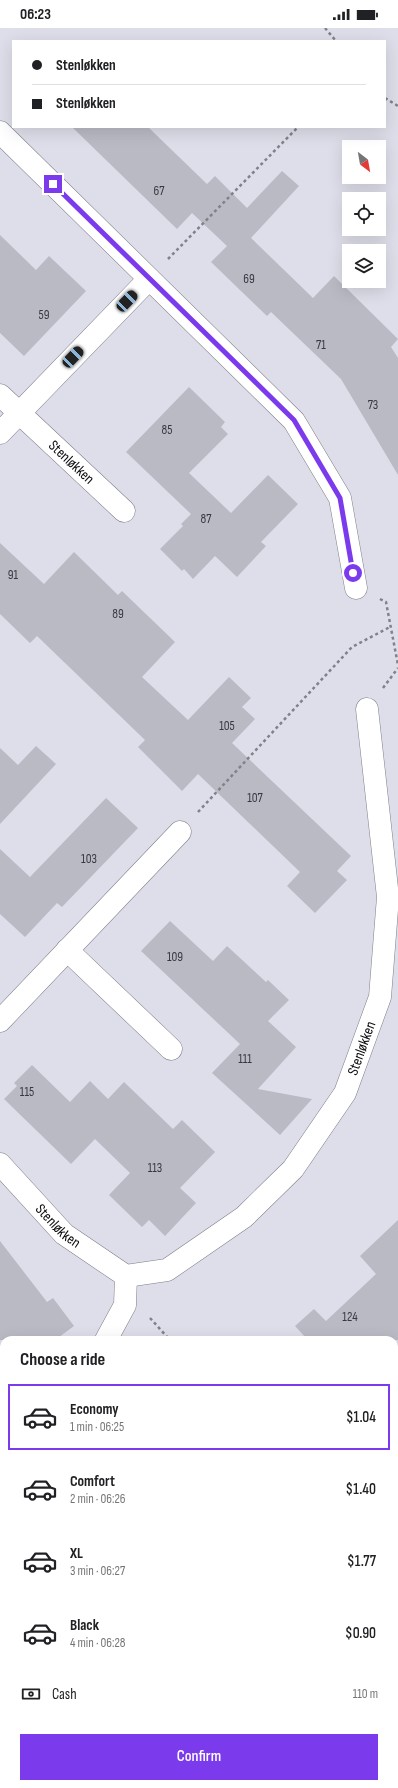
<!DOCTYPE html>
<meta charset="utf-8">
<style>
:root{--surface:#fff;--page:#f6f6f6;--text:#202124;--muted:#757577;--line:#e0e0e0;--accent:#7c3aed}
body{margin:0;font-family:"Sofia Sans Condensed",sans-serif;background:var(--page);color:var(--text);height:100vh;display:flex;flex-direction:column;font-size:15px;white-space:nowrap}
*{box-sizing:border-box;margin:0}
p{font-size:13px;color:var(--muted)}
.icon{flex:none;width:22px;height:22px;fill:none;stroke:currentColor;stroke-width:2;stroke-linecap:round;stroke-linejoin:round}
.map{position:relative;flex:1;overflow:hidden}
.side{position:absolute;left:0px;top:1308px;width:398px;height:452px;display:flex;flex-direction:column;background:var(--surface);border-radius:12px 12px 0 0;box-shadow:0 4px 16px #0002}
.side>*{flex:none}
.guide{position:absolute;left:12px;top:12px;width:374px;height:88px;border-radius:0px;box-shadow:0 4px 16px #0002;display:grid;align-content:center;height:88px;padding:0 20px;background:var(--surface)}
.needle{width:26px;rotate:149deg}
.tools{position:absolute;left:342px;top:112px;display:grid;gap:8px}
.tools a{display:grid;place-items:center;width:44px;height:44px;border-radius:0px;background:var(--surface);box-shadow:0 4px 16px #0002;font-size:20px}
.end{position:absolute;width:18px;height:18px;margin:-9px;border:5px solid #7c3aed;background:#fff;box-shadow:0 0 0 2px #fff}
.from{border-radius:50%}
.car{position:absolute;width:12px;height:24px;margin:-12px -6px;border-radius:5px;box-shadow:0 0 3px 1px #0007;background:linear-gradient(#222 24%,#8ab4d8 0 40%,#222 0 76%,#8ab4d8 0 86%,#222 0)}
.guide b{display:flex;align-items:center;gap:14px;height:38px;font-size:15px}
.guide b+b{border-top:1px solid var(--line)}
.guide i{width:10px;height:10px;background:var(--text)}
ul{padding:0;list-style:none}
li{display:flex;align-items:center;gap:12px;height:66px;margin:0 8px 6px;padding:0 12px;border:2px solid transparent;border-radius:0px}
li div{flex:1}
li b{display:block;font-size:15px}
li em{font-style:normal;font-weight:600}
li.selected{border-color:var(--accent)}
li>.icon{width:36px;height:36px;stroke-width:1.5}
h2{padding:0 20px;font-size:18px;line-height:48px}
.pay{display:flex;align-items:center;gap:10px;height:44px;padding:0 20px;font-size:15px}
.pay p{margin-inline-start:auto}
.primary-button{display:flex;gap:8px;margin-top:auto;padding:8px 20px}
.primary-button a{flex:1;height:46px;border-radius:0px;background:var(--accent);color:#fff;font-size:16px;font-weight:600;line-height:46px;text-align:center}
.status{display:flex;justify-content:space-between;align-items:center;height:28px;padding:0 20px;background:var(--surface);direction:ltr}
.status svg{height:11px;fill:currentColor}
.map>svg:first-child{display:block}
.green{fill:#bbdb85}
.building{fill:#b9bac4}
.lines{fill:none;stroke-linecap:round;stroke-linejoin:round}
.minor-casing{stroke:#7d7e88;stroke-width:23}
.path{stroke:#818189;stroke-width:2.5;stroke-dasharray:3 3;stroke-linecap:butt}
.minor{stroke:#fff;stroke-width:22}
.route{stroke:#7c3aed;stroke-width:5}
.labels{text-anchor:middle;stroke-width:4;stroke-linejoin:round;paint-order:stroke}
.number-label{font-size:13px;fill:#38383e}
.street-label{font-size:15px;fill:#0d0d11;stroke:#eaebf6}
</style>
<div class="status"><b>06:23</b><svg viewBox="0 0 49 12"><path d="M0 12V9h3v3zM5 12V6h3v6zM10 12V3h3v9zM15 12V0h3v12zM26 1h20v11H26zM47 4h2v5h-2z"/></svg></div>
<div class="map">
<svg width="398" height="1760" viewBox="0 0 398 1760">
<rect width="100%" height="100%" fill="#dddee9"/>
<g class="green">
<path d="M394,1637L398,1642V1760H281L282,1756H394Z"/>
<path d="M0,1677L4,1682V1756H63L66,1760H0Z"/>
<path d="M77,1756H257L256,1760H72Z"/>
</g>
<g class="building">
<path d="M72,99H148L207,156L215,148L247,180L282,143L299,158L251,210L313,270L334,248L398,311L391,319L398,330V447L341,351L271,284L267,288L211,234L227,218L192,185L177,201Z"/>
<path d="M0,207L36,242L49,228L86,263L24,328L0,305Z"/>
<path d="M189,359L225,394L221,399L228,406L189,445L231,485L268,447L298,476L261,514L266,518L237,549L215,528L193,551L184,541L182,543L160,521L183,498L181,496L191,486L126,424Z"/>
<path d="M0,515L44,556L74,524L118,567L122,563L175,614L142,649L188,692L229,649L251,670L242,679L255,691L232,715L351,828L337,843L347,852L315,885L287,858L300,844L198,746L182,763L138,719L145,712L37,608L30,615L0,586Z"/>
<path d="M36,718L56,736L0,796V720L18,737Z"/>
<path d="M106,770L138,800L62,879L57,875L25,909L0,886V821L30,849Z"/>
<path d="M170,893L213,933L227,918L266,954L268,952L289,972L268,993L296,1019L258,1061L312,1071L280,1107L212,1045L240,1016L141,923Z"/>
<path d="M32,1037L70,1074L90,1053L108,1071L124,1054L173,1101L182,1092L215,1124L180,1160L196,1175L165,1208L149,1192L142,1199L109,1167L130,1145L95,1111L71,1136L4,1071L17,1058L14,1055Z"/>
<path d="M398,1192V1312H305L307,1311L295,1298L314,1281L326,1293L376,1246L360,1228Z"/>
<path d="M0,1213L47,1274L53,1270L74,1298L55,1312H0Z"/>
</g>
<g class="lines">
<defs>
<g id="minor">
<path d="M0,104L294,393L340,470L356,560"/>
<path id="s1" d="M0,367L124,483"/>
<path d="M0,405L149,251"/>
<path d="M67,922L171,1021"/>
<path d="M0,993L180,804"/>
<path id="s2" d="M0,1136L64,1206L126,1248L167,1242L244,1189L293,1141L345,1065L380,969L388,869L367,681"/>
<path d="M106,1312L125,1277L126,1248"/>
<path d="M0,1396L4,1393"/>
</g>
</defs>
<use href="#minor" class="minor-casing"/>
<g class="path">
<path d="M325,0L336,13"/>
<path d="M385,70L398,78"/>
<path d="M168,231L298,99"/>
<path d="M380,571L386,574L398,637"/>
<path d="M383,660L398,640"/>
<path d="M198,784L352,619L390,599"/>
<path d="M150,1290L170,1312"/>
<path d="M394,1615L398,1617"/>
<path d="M265,1760L266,1756"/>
</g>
<use href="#minor" class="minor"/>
</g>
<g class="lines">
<path class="route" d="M53,156L294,392L340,470L353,545"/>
</g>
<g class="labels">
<g class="number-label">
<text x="159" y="167">67</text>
<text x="249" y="255">69</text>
<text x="44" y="291">59</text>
<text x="321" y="321">71</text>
<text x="373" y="381">73</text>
<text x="167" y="406">85</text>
<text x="206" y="495">87</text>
<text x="13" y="551">91</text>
<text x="118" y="590">89</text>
<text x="227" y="702">105</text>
<text x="255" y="774">107</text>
<text x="89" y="835">103</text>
<text x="175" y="933">109</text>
<text x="245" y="1035">111</text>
<text x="27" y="1068">115</text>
<text x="155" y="1144">113</text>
<text x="350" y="1293">124</text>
</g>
<g class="street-label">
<text dy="5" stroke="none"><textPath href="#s1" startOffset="98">Stenløkken</textPath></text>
<text dy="5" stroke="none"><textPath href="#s2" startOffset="513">Stenløkken</textPath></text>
<text dy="5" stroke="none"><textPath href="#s2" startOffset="85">Stenløkken</textPath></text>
</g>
</g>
</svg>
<div class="tools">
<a><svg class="needle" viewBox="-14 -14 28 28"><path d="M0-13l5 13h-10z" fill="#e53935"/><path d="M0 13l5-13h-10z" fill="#757577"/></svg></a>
<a><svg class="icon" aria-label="locate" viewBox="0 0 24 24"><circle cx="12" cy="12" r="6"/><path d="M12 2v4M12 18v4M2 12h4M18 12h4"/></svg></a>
<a><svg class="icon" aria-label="layers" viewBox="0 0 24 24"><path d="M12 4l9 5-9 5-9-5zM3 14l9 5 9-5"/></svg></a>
</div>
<i class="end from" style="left:353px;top:545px"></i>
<i class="end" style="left:53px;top:156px"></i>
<i class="car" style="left:127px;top:273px;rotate:44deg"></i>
<i class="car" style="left:73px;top:329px;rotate:44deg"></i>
<div class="guide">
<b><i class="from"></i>Stenløkken</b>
<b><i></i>Stenløkken</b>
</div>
<section class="side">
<h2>Choose a ride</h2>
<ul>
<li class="selected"><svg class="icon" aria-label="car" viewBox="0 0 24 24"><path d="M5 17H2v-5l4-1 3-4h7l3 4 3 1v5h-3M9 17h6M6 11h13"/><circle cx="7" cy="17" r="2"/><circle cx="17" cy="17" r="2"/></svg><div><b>Economy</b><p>1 min · 06:25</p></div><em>$1.04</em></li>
<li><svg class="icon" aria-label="car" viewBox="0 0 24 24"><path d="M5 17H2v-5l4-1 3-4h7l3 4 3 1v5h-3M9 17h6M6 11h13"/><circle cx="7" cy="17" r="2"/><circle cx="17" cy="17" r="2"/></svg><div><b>Comfort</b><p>2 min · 06:26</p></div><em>$1.40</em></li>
<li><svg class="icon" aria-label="car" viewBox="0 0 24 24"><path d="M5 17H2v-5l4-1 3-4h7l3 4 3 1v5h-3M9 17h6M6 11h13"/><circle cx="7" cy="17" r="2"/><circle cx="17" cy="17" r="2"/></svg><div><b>XL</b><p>3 min · 06:27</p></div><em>$1.77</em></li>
<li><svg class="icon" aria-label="car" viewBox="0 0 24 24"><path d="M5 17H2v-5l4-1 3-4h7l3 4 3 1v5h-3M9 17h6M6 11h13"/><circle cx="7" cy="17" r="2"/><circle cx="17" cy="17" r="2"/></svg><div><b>Black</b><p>4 min · 06:28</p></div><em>$0.90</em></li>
</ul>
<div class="pay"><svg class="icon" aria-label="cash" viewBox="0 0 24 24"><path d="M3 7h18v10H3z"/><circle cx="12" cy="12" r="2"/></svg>Cash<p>110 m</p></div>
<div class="primary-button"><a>Confirm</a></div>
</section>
</div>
